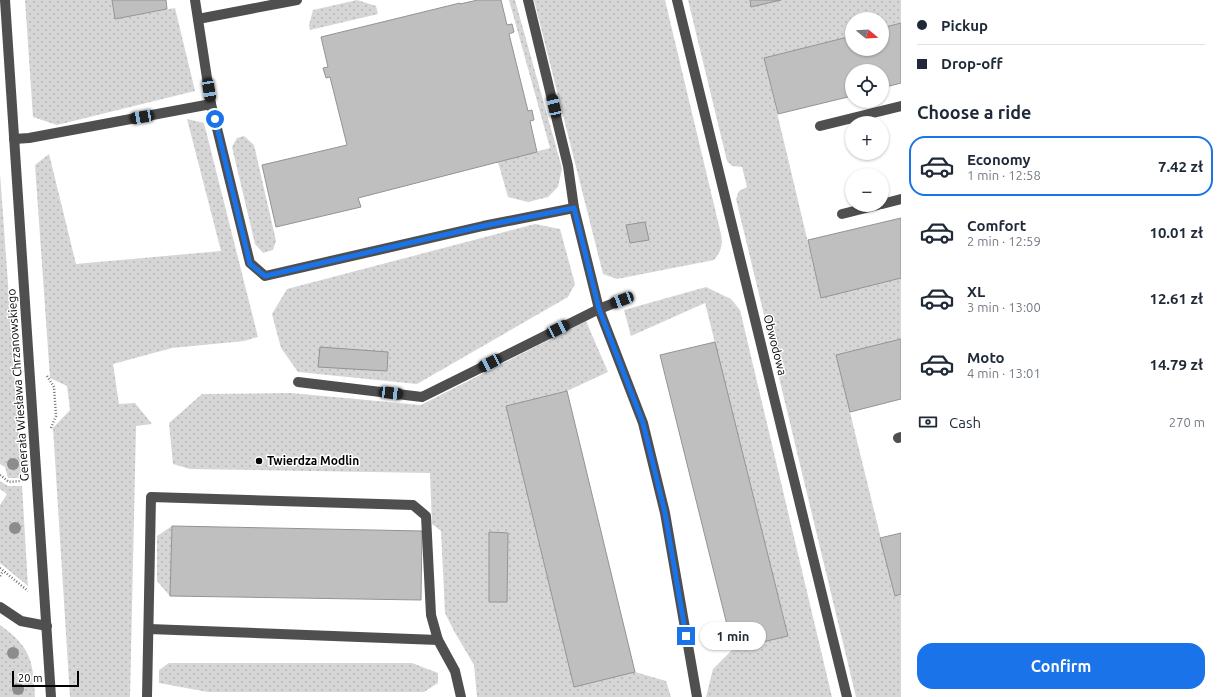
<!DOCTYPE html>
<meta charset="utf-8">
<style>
:root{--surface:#fff;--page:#f2f2f3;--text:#1f2937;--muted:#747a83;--line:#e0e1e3;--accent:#1a73e8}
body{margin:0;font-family:Ubuntu,sans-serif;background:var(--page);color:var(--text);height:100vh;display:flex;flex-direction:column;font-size:15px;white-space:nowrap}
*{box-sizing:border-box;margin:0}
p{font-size:13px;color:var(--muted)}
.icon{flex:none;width:22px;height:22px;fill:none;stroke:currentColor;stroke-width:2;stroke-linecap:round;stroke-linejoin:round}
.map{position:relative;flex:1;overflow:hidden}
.drawer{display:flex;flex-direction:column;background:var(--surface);width:320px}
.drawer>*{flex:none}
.top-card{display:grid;align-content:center;height:88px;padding:0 16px;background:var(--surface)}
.needle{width:26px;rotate:108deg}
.fabs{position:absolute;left:845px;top:12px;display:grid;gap:8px}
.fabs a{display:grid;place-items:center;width:44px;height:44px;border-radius:50%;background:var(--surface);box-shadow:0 1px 3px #0004;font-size:20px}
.scale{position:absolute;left:12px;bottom:10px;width:67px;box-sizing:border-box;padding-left:4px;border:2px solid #000;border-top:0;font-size:11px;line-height:14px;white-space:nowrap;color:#000;-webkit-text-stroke:3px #fff;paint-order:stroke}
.end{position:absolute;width:18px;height:18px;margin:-9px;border:5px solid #1a73e8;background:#fff;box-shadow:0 0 0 2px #fff}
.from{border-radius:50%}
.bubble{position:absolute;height:28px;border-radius:14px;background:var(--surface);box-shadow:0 1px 3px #0004;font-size:13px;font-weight:700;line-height:28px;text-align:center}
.car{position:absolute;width:12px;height:24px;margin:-12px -6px;border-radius:5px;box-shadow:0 0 3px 1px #0007;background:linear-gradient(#222 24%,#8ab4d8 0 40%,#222 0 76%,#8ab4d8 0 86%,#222 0)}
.top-card b{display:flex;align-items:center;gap:14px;height:38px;font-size:15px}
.top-card b+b{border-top:1px solid var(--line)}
.top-card i{width:10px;height:10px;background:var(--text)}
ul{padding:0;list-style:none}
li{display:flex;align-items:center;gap:12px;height:60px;margin:0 8px 6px;padding:0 8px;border:2px solid transparent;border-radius:16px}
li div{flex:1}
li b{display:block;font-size:15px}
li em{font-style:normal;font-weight:700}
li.active{border-color:var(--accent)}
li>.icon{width:36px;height:36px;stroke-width:1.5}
h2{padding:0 16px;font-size:18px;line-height:48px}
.pay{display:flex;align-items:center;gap:10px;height:44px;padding:0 16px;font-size:15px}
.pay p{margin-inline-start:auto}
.primary-button{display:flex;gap:8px;margin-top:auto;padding:8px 16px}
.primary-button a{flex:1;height:46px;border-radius:16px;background:var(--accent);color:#fff;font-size:16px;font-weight:700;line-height:46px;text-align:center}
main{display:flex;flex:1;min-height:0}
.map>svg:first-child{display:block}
.grass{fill:url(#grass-dots)}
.building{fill:#bfbfbf;stroke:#939393}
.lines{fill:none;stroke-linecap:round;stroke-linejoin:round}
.path{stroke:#717171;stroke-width:2.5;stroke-dasharray:1 2;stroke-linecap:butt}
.minor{stroke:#4f4f4f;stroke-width:10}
.tree{fill:#8c8c8c}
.route{stroke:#1a73e8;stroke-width:5}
.poi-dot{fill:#000;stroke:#fff;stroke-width:1.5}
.labels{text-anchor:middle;stroke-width:3;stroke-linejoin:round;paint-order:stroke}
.street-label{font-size:12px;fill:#000;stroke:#fff}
.poi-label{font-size:12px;font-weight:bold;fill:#000;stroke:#fff;text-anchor:start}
</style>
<main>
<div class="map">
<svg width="901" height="697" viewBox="0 0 901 697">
<defs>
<pattern id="grass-dots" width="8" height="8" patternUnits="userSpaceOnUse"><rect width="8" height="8" fill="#d6d6d6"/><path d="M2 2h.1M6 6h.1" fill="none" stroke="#b6b6b6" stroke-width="1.8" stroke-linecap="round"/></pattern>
</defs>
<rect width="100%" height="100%" fill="#fff"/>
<g class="grass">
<path d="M25,0H112L115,19L175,8L195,91L57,125L33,117Z"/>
<path d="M357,0L376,6L378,14L310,30L309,25L313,10Z"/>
<path d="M509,0H515L562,168L558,187L548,197L528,202L508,197L498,162L550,148Z"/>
<path d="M534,0H665L721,234C723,245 721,252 714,260L617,279L603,274Z"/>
<path d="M688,0H750L751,6L781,0H901V23L882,28V19H852V36L764,58L821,297L901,278V339L836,355L895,596L901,594V697H856L736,199L739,191L747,187L742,167L732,166L727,161Z"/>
<path d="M187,119L204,123L258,337L244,341L172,348L113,364L119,404L135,403L152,424L136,426L130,697H70L53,428L70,410L67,386L50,378L35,165L49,154L76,264L221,251Z"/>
<path d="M244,136L254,145L276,241L273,250L263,253L255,244L232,147L237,138Z"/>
<path d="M0,173L22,478H8L5,467L0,464Z"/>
<path d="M535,224L560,229L575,284L568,297L417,384L298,372L281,348L272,314L287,289Z"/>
<path d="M706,287L731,299L740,310L832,697H706L713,669L733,649L788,635L705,303L631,336L624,310Z"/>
<path d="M586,321L608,372L567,391L506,406L574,687L635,672L666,681L671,697H477L474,665L454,631L445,613L441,531L432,524L430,473L190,469L173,464L169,423L202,394L291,393L421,405Z"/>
<path d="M0,481L8,486H22L28,586L0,563V505L7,494L0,489Z"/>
<path d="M172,526L170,596L157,581V536Z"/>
<path d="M0,625C31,647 33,661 35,697H0Z"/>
<path d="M169,663H412L438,673V683L424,692H208L159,683V670Z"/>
</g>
<g class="building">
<path d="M112,0H166L167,9L115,19Z"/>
<path d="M478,0H501L507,25L512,24L514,32L509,34L528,111L532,110L534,120L530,121L537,152L358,198L361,207L276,227L262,165L347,145L330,77L326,78L323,68L328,67L321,37L460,3V4Z"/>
<path d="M750,0H781L751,7Z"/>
<path d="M901,23V83L882,88V71H852V96L778,114L764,58L852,36V49H882V28Z"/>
<path d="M901,218V278L821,298L808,240Z"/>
<path d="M645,222L649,240L630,243L626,225Z"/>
<path d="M901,339V399L850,412L836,355Z"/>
<path d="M715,342L788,636L733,649L660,355Z"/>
<path d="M320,347L388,352L387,371L318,367Z"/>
<path d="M567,391L635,672L574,687L506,406Z"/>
<path d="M172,526L422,531L421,600L170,596Z"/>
<path d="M489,532L508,533L507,602H489Z"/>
<path d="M901,533V594L895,596L880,538Z"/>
</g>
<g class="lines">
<g class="path">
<path d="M47,376L54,387L56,416L51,428"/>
<path d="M0,475L9,482L20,481"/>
<path d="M0,568L28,591"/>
<path d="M0,576L3,571"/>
</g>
<g class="minor">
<path d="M5,0L51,697"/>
<path d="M195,0L211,104"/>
<path d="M528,0L568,166L574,208L599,309L643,423L665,513L697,697"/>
<path d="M677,0L847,697"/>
<path d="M198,19L297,0"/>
<path d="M820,126L901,106"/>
<path d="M14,139L29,138L211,104L250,263L265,276L483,226L574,208"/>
<path d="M882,204L901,199"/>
<path d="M842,214L878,205"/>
<path d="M298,382L422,397L599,309L622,300"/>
<path d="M898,438L901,437"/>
<path d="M0,607L21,621L47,626"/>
<path d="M149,629L438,640L455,671L461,697"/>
<path d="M147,697L151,497L413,505L426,516L431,615L438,640"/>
</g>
</g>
<g class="tree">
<circle cx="13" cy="464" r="6"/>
<circle cx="15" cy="528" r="6"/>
<circle cx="13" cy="653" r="6"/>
<circle cx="18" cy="689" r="6"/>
</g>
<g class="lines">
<path class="route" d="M215,119L250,264L265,276L483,226L574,208L599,309L643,423L665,513L686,636"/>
</g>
<circle class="poi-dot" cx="259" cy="461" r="4"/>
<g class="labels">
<g class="street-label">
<text transform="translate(775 345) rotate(76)" y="4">Obwodowa</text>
<text transform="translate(18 385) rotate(-94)" y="4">Generała Wiesława Chrzanowskiego</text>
</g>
<g class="poi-label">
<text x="267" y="465">Twierdza Modlin</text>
</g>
</g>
</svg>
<div class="fabs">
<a><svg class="needle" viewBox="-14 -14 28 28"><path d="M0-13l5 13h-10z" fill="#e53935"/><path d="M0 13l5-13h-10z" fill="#747a83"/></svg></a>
<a><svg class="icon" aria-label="locate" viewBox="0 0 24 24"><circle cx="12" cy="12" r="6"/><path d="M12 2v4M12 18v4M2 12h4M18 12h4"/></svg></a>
<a>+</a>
<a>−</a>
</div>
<div class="scale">20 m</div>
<i class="end from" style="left:215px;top:119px"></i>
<i class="end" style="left:686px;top:636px"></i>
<div class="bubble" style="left:700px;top:622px;width:66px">1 min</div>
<i class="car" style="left:209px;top:90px;rotate:171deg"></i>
<i class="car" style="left:554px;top:106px;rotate:347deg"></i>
<i class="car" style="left:142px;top:117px;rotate:260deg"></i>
<i class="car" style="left:622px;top:300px;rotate:249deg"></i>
<i class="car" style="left:558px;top:329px;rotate:63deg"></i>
<i class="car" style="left:490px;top:363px;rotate:243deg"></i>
<i class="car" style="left:391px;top:393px;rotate:97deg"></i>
</div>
<section class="drawer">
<div class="top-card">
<b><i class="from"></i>Pickup</b>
<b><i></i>Drop-off</b>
</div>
<h2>Choose a ride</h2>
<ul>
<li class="active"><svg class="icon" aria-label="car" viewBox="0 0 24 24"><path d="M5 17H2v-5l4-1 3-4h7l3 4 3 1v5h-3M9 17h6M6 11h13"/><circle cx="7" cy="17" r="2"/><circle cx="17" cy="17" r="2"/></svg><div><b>Economy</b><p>1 min · 12:58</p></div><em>7.42 zł</em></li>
<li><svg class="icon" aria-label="car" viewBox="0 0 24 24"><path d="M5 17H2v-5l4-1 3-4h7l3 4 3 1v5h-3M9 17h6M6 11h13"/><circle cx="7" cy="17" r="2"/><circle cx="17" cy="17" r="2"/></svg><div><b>Comfort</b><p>2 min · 12:59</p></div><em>10.01 zł</em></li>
<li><svg class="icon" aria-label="car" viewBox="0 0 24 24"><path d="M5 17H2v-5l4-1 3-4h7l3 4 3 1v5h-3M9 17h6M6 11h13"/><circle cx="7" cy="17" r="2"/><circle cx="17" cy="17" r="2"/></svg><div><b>XL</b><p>3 min · 13:00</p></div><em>12.61 zł</em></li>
<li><svg class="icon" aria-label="car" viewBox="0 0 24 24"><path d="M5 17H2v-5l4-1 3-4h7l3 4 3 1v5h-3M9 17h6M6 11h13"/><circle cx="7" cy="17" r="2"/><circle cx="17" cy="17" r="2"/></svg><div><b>Moto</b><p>4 min · 13:01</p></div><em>14.79 zł</em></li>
</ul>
<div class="pay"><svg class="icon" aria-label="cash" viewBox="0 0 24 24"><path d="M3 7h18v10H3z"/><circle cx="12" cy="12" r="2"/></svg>Cash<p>270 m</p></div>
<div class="primary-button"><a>Confirm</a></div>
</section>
</main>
